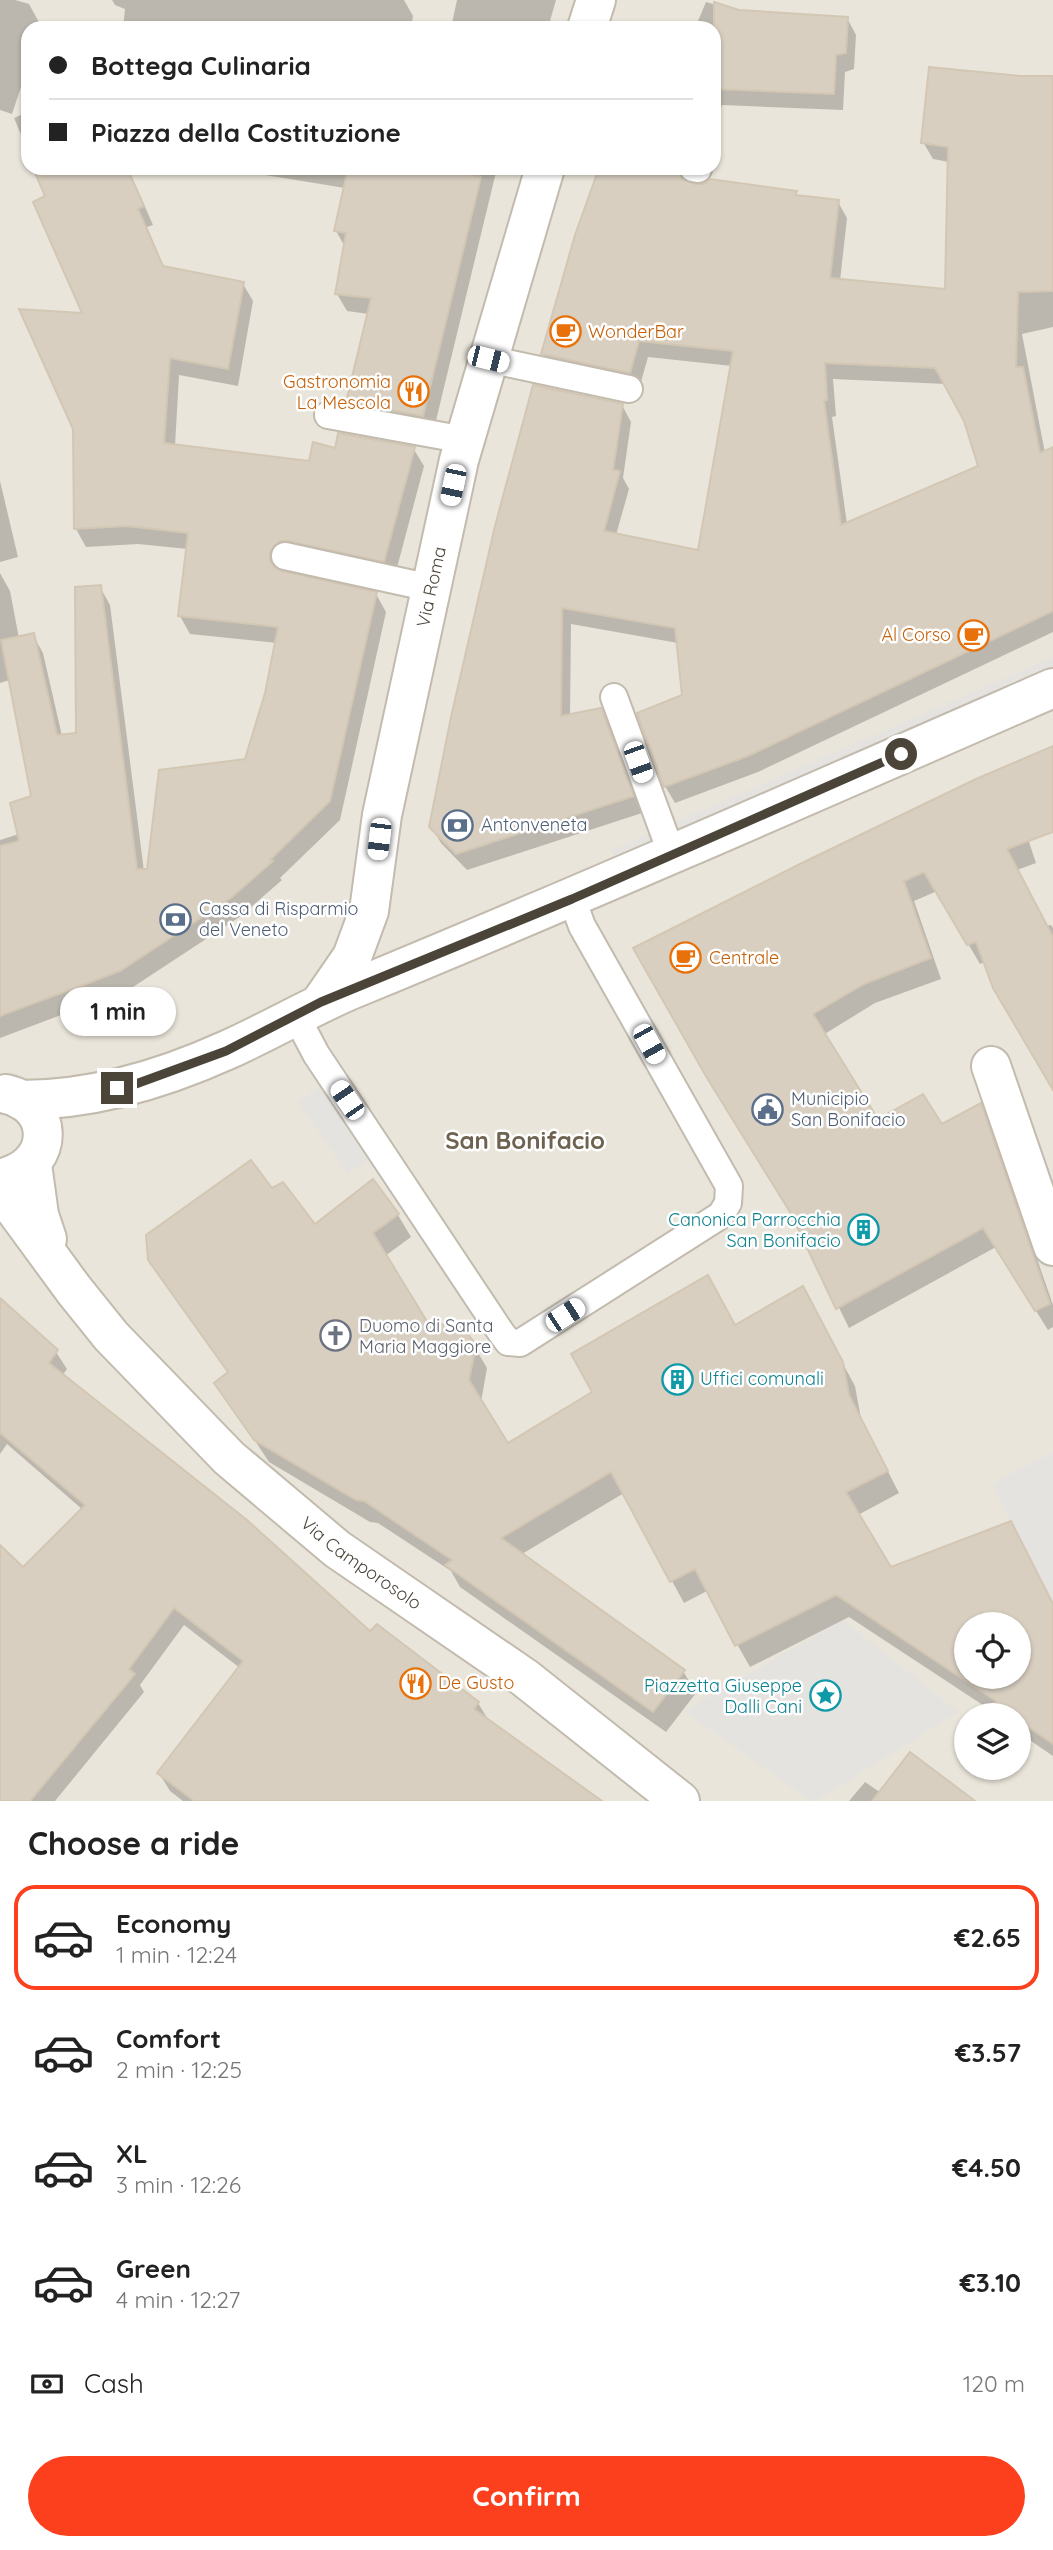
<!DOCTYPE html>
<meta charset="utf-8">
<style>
:root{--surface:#fff;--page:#f6f6f6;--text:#222;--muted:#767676;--line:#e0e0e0;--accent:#fc3f1d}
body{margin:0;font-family:Quicksand,sans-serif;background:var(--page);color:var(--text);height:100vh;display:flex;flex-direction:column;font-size:26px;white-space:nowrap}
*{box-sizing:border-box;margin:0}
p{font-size:23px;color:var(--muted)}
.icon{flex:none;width:38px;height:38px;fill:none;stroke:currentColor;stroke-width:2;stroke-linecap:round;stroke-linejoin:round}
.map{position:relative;height:1801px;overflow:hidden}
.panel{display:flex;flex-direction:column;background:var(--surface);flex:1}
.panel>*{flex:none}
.hud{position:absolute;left:21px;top:21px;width:700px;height:154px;border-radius:21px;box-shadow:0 2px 5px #0004;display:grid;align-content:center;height:154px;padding:0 28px;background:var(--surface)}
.tools{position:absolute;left:954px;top:1612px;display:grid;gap:14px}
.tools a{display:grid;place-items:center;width:77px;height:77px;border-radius:50%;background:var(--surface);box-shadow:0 2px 5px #0004;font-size:35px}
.end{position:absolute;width:32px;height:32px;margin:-16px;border:9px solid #4b4439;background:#fff;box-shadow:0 0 0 4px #fff}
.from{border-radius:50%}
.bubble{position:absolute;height:49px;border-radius:24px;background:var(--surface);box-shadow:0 2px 5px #0004;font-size:23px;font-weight:800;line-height:49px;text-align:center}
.car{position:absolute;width:21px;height:42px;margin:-21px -10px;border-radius:9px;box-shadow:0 0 5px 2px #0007;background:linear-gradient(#fff 24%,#345 0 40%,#fff 0 76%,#345 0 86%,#fff 0)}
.hud b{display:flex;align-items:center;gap:24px;height:66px;font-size:26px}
.hud b+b{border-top:2px solid var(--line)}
.hud i{width:18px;height:18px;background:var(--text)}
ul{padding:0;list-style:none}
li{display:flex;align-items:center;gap:21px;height:105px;margin:0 14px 10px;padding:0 14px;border:4px solid transparent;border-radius:21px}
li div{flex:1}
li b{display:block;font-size:26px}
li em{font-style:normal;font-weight:800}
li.on{border-color:var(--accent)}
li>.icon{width:63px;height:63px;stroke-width:1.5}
h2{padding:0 28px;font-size:32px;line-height:84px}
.pay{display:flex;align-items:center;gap:18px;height:77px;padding:0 28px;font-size:26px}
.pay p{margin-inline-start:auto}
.primary-button{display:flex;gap:14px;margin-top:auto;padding:14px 28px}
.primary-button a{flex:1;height:80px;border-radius:42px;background:var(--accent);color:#fff;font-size:28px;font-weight:800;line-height:80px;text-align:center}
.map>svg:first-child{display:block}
.residential{fill:#eae5da;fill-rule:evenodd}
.parking{fill:#e5e3e0}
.shadow{fill:#0003;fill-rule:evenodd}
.building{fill:#d8cfc1;stroke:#d3c7b4;stroke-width:2;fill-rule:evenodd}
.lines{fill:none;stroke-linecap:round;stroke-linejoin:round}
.service-casing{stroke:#c2bbae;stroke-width:30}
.minor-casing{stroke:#c2bbae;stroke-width:42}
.tertiary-casing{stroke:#c2bbae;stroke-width:42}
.service{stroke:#fff;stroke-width:26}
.minor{stroke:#fff;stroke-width:38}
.tertiary{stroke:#fff;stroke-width:38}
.route{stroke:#4b4439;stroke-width:9}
.labels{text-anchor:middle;stroke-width:5;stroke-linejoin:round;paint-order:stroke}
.food-label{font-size:18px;fill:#c56008;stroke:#fff;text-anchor:start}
.street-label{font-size:18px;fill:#4b4439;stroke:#fff}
.service-label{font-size:18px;fill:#4e5e75;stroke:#fff;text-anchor:start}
.culture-label{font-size:18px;fill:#0d838f;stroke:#fff;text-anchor:end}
.worship-label{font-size:18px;fill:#5b616d;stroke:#fff;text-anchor:start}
.district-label{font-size:24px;font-weight:bold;fill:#6e6250;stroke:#fff}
</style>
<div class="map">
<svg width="1053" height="1801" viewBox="0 0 1053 1801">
<rect width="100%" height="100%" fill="#f6f3ec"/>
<path class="residential" d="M0,0H1053V1801H0ZM28,28H714V168H28ZM966,1624H1018V1676H966ZM966,1715H1018V1768H966Z"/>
<g class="parking">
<path d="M1053,657V678L618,867L611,850Z"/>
<path d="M320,1087L370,1159L348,1174L298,1102Z"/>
<path d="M1053,1453V1604L992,1484Z"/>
<path d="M843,1620L959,1712L816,1801H810L684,1711Z"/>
</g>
<g class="shadow">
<path d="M0,0H15L29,4L41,26V28H28V66L12,114L0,110Z"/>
<path d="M112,0H404L413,16L412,22L447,28H123L125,9L115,5Z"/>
<path d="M457,0H556L548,28H451Z"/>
<path d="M706,2L739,12L847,18L856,35L854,69L845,72L843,110L722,105L714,126V28H695Z"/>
<path d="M1020,77L1053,78V327L1022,334L1045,453L1053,449V632L758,772L675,803L665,786L683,696L678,643L571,624L570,716L600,710L610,726L642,813L467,870L441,843L431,826L622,405L631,422L623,478L629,489L616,535L699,552L732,366L648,357L639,389L552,370L543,354L600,168H699L691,174L686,183L795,193L798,197L838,202L847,218L840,281L947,291L949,162L933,159L923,142ZM833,379L946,384L966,421L980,467L847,524L832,417L836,416Z"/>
<path d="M28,112V151L14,118Z"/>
<path d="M35,168H128L153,225L147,227L164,268L243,284L253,301L238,386L179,375L175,446L310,463L336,450L413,448L424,466L394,579L290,559L278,572L376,594L386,612L340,820L280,878L282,880L241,916L130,989L0,1038V840L19,834L33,797L10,680L0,683V573L10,591L19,638L33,635L43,653L62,736L78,734L100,587L110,605L144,871H149L246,760L266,694L277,643L190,634L180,616L188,549L138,544L86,547L76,529L75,428L85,315L48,197Z"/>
<path d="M233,168H497L433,433L358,420L348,402L369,314L347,311L337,294L345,247L336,231L345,188L265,175H237Z"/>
<path d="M0,481L18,557L0,562Z"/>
<path d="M1012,791L1036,863L1017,870L1046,926L1051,925L1053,928V1087L985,962L980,964L937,891L914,901L941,979L875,1003L823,1035L877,1121L942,1127L980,1106L991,1126L1053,1305V1327L1048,1330L996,1247L849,1328L794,1217L635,949Z"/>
<path d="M373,1182L398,1215L411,1237L385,1256L427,1324L474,1346L487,1368L481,1402L508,1446L735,1327L814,1311L855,1386L861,1419L899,1493L858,1515L890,1569L1023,1545L1053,1603V1756L1018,1732V1715H998L849,1617L750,1667L707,1591L684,1603L624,1493L522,1554L683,1671L696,1693L666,1732L460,1587L451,1571L378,1523L370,1522L269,1462L217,1383L229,1374L163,1282L150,1259L272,1191L314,1227ZM966,1624H1018V1676H966Z"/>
<path d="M0,1301L56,1352L67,1369L62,1376L370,1633L478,1703L489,1721L600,1801H183L170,1791L159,1773L240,1668L184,1625L140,1685L144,1692L55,1801H0V1569L23,1570L83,1510L7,1444L0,1454Z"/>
<path d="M865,1782L881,1793L965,1801H849Z"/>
</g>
<g class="building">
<path d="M714,2L739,10L848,17L846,53L836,55L834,94L714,89Z"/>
<path d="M929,67L1020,76H1053V291L1018,292L1016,367H1023L1040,453L1053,447V611L748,756L664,787L637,713L682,695L675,628L562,608L561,716L601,708L634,796L456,854L429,827L451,717L495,526L533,385L623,404L613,470L620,471L604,531L698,550L733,351L639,341L630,373L541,354L575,235L599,168H678L682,179L695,184H704L710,179L797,191L795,195L839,200L830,278L945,289L948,147L921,143ZM825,363L935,368L964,421L978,466L841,525L824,400H827Z"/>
<path d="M33,168H127L144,206L138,209L163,266L244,282L228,369L170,358L164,443L309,461L313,442L335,448L338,433L415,447L384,562L288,541H280L270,552V561L275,568L282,571L377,592L330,801L270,860L273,861L231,898L120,971L0,1016V846L19,841L10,803L31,796L1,640L34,633L57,735L76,733L75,587L101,585L137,869H147L159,770L245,759L265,693L278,627L178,616L188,533L127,526L74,529L73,429L19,309L82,313L33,202L45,196Z"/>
<path d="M348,168H444L481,177L423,416L346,402L371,298L335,294L346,233L334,231Z"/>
<path d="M1053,746V832L1007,849L1053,937V1090L993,988L976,942L967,945L924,872L904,881L931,958L864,984L813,1014L878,1119L923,1094L942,1124L981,1103L1050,1304L1035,1311L983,1228L836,1309L790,1212L707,1078L633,948L802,863L976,779Z"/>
<path d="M251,1160L272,1188L283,1182L315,1224L373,1179L399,1214L373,1233L428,1323L462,1326L476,1345L469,1380L508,1443L592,1392L571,1354L708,1275L735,1325L803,1286L843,1362L849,1395L888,1471L846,1492L891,1567L1011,1521L1053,1604V1744L1018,1720V1715H1011L994,1703L996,1701L836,1595L735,1646L695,1569L670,1582L611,1472L501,1538L685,1670L653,1712L445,1565L452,1560L364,1501L356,1500L254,1440L214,1383L228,1372L148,1260L146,1235ZM966,1624H1018V1676H966Z"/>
<path d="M0,1298L58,1350L49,1363L247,1520L370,1631L377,1624L479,1702L474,1709L602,1801H194L157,1773L243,1661L174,1608L129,1669L135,1674L30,1801H0V1545L23,1567L85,1505L0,1433Z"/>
<path d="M910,1752L975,1801H872Z"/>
</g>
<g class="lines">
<defs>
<g id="service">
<path d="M693,168L698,169"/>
<path d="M488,359L629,389"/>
<path d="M328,415L465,440"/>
<path d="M285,556L431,588"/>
<path d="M614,697L672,855"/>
<path d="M296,1016L316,1054L500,1331L508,1342L520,1343L721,1215L728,1203L729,1186L582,926L572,899"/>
</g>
<g id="minor">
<path d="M587,28L596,0"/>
<path id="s1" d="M321,1002L352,957L369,911L382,815L459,460L545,168"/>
<path d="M991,1066L1053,1246"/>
</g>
<g id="tertiary">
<path d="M6,1094C54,1105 55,1161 9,1176"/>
<path d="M21,1100C92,1100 163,1079 227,1050C270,1031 310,1007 353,989C588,892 820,790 1053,688"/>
<path d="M32,1164L39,1215L47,1239"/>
<path id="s2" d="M0,1189L74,1290L111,1336L229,1458L337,1549L525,1678L680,1801"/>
</g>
</defs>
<use href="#service" class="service-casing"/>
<use href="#minor" class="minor-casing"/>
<use href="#tertiary" class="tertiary-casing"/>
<use href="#service" class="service"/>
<use href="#minor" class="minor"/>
<use href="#tertiary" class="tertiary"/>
</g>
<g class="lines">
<path class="route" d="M117,1088L133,1085L226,1051L321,1002L572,899L901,754"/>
</g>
<defs>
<symbol id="cafe-ring" viewBox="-11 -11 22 22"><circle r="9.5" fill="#fff" stroke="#e8710a" stroke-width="1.5"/><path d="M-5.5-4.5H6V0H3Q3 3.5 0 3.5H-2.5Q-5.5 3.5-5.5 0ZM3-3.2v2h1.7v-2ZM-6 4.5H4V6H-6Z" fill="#e8710a"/></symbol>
<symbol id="restaurant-ring" viewBox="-11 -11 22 22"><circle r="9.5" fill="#fff" stroke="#e8710a" stroke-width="1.5"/><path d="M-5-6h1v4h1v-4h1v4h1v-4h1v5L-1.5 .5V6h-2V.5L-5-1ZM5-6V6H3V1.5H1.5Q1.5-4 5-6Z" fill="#e8710a"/></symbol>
<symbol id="bank-ring" viewBox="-11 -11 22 22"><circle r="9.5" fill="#fff" stroke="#5c6f8a" stroke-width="1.5"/><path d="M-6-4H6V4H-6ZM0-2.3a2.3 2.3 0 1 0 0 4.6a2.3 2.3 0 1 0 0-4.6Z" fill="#5c6f8a"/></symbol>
<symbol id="civic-ring" viewBox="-11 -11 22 22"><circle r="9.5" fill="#fff" stroke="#5c6f8a" stroke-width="1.5"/><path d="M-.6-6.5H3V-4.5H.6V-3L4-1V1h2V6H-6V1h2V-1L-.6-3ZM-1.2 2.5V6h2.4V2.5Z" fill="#5c6f8a"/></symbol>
<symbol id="building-ring" viewBox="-11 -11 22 22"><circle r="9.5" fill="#fff" stroke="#0f9aa8" stroke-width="1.5"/><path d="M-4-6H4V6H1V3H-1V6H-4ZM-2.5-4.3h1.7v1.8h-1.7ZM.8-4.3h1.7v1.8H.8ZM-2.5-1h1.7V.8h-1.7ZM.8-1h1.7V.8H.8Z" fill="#0f9aa8"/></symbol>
<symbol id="church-ring" viewBox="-11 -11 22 22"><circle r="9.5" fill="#fff" stroke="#6b7280" stroke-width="1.5"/><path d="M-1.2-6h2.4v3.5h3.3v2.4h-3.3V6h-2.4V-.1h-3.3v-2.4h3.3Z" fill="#6b7280"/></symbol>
<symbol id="sight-ring" viewBox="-11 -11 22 22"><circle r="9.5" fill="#fff" stroke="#0f9aa8" stroke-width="1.5"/><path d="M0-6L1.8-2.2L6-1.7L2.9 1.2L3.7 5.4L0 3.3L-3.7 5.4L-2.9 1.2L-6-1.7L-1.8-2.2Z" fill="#0f9aa8"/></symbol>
</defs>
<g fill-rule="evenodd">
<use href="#cafe-ring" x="548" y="314" width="35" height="35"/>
<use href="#restaurant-ring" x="396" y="374" width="35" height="35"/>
<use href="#cafe-ring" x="956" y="618" width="35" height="35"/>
<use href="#bank-ring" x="440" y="808" width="35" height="35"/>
<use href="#bank-ring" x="158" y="902" width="35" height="35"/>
<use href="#cafe-ring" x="668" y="940" width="35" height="35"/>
<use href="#civic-ring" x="750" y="1092" width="35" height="35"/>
<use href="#building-ring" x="846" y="1212" width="35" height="35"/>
<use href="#church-ring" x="318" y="1318" width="35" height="35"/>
<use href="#building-ring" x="660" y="1362" width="35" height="35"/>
<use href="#restaurant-ring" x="398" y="1666" width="35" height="35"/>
<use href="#sight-ring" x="808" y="1678" width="35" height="35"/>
</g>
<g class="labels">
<g class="food-label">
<text x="588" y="338">WonderBar</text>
<text x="391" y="388" text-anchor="end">Gastronomia<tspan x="391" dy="21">La Mescola</tspan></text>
<text x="951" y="641" text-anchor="end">Al Corso</text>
<text x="709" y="964">Centrale</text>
<text x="438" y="1689">De Gusto</text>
</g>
<g class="street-label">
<text dy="6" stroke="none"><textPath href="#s1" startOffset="434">Via Roma</textPath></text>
<text dy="6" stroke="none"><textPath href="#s2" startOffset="523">Via Camporosolo</textPath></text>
</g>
<g class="service-label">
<text x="481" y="831">Antonveneta</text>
<text x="199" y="915">Cassa di Risparmio<tspan x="199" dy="21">del Veneto</tspan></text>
<text x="791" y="1105">Municipio<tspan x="791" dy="21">San Bonifacio</tspan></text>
</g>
<g class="culture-label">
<text x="841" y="1226">Canonica Parrocchia<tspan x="841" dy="21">San Bonifacio</tspan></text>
<text x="700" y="1385" text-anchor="start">Uffici comunali</text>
<text x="802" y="1692">Piazzetta Giuseppe<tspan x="802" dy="21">Dalli Cani</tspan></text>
</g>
<g class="worship-label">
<text x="359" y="1332">Duomo di Santa<tspan x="359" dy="21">Maria Maggiore</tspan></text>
</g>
<g class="district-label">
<text x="525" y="1149">San Bonifacio</text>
</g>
</g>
</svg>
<div class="tools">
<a><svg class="icon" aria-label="locate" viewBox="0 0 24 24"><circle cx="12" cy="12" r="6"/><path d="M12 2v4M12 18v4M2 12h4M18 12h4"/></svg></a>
<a><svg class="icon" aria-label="layers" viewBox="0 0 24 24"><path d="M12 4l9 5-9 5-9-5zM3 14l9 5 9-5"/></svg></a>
</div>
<i class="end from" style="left:901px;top:754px"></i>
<i class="end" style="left:117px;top:1088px"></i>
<div class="bubble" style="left:60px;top:987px;width:116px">1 min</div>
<i class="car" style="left:488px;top:359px;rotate:104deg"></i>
<i class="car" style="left:453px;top:485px;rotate:192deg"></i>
<i class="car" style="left:638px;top:762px;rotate:160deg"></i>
<i class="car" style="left:379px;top:839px;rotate:187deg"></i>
<i class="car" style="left:649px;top:1044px;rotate:151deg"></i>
<i class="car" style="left:347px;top:1100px;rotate:326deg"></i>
<i class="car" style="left:565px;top:1315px;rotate:57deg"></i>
<div class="hud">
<b><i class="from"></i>Bottega Culinaria</b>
<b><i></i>Piazza della Costituzione</b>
</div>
</div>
<section class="panel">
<h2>Choose a ride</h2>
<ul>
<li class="on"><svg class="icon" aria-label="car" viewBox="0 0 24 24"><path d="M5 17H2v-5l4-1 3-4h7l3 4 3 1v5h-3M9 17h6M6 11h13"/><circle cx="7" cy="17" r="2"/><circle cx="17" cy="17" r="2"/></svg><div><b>Economy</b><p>1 min · 12:24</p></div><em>€2.65</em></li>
<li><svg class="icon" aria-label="car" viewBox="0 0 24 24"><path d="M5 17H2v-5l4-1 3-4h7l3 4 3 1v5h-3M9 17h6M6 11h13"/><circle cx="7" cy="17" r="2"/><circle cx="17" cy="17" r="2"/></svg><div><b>Comfort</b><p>2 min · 12:25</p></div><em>€3.57</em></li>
<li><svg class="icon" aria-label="car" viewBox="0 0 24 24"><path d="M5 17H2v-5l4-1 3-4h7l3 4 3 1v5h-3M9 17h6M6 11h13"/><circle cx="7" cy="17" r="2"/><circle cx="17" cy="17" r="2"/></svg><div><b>XL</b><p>3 min · 12:26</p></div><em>€4.50</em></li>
<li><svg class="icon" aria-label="car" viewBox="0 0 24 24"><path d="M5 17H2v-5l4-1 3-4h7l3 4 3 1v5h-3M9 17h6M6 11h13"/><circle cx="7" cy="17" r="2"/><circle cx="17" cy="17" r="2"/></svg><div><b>Green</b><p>4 min · 12:27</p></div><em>€3.10</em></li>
</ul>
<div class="pay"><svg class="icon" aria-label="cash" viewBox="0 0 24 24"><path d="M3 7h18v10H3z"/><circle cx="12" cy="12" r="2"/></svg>Cash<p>120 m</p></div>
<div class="primary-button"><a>Confirm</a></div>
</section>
